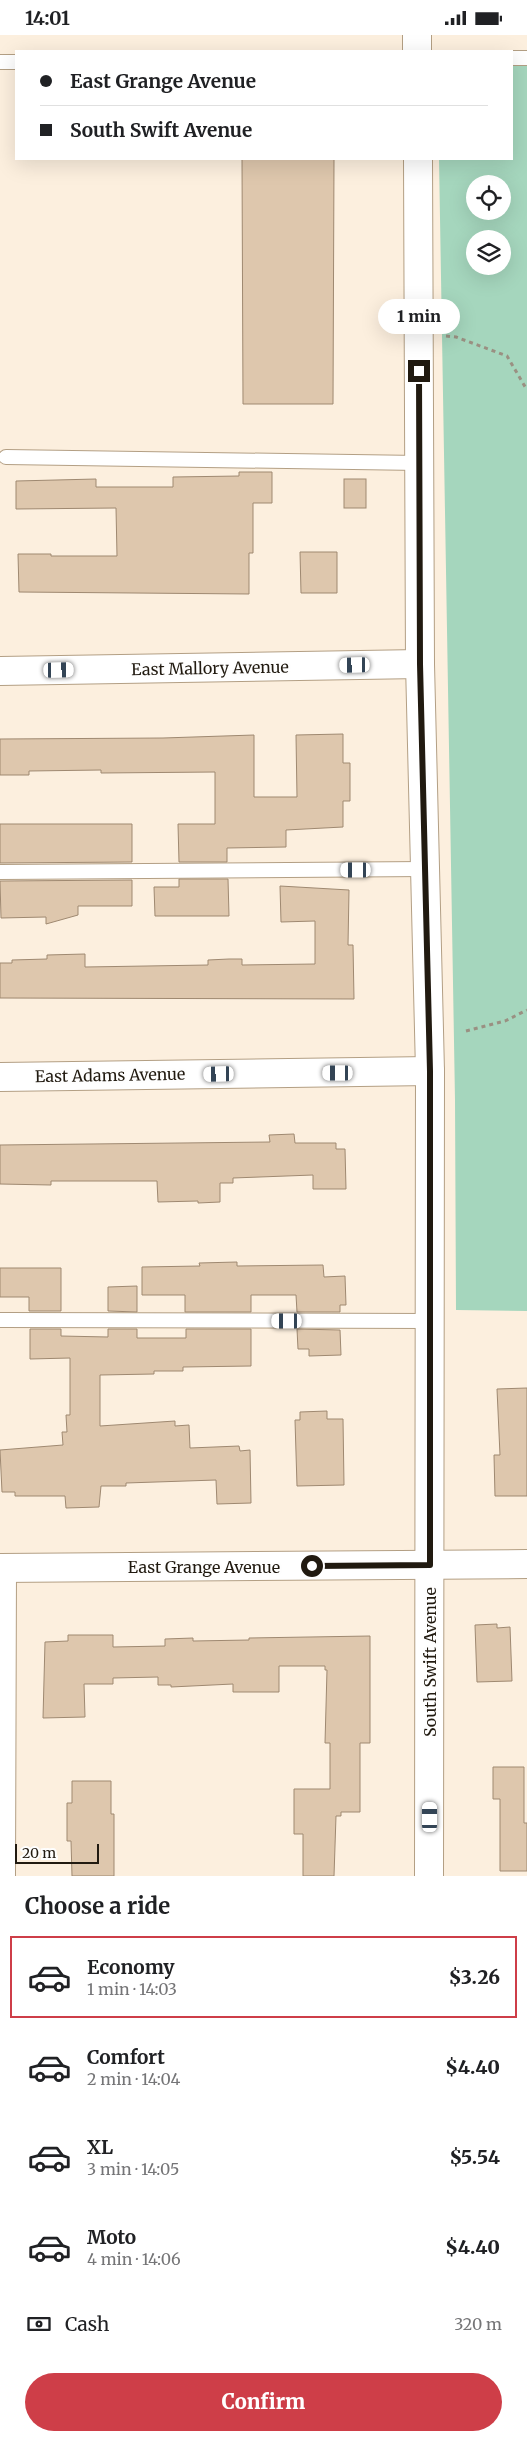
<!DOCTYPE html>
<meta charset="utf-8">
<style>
:root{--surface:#fff;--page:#f2f2f2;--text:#202124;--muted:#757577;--line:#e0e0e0;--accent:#ce3e48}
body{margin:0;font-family:Merriweather,serif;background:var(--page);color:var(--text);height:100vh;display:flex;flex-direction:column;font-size:19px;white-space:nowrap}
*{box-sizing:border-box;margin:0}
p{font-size:16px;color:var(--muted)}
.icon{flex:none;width:28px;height:28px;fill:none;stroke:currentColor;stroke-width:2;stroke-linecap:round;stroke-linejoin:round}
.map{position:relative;height:1841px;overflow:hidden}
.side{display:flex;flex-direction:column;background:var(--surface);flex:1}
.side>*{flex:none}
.banner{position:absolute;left:15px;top:15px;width:498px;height:110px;border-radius:0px;box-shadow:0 5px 20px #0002;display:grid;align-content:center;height:110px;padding:0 25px;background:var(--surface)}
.controls{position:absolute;left:466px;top:140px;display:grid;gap:10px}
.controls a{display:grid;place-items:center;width:45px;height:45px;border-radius:50%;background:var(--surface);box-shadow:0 5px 20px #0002;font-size:25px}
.scale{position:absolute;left:15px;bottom:12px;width:84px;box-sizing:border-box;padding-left:5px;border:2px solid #211a10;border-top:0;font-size:14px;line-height:18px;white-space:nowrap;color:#211a10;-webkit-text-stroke:4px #fefefe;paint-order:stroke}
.end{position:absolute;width:22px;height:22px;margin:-11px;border:6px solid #211a10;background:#fff;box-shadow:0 0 0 2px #fff}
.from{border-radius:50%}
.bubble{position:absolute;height:35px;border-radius:18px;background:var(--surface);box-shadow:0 5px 20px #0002;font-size:16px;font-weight:800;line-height:35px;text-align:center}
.car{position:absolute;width:15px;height:30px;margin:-15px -8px;border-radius:6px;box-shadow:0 0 4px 1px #0007;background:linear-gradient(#fff 24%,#345 0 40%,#fff 0 76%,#345 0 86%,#fff 0)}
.banner b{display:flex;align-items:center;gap:18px;height:48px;font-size:19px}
.banner b+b{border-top:1px solid var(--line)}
.banner i{width:12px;height:12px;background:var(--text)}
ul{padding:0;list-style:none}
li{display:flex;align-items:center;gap:15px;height:82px;margin:0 10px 8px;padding:0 15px;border:2px solid transparent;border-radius:0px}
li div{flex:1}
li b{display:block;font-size:19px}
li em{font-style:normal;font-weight:800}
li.active{border-color:var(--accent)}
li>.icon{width:45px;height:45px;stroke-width:1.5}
h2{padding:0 25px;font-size:22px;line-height:60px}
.pay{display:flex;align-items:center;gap:12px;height:55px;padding:0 25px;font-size:19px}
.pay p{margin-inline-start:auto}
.action{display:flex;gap:10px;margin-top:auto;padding:10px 25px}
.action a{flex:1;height:58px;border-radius:30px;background:var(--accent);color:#fff;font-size:20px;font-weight:800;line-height:58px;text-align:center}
.status{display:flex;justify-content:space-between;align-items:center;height:35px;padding:0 25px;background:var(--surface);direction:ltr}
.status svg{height:14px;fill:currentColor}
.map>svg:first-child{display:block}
.green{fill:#a5d6bd;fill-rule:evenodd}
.building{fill:#dec7ad;stroke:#9f8971}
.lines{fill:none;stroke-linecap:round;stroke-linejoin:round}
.service-casing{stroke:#b39f84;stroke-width:16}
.minor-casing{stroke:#b39f84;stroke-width:30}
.path{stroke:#9a9082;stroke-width:3;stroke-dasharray:4 4;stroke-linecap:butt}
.service{stroke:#fff;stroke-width:14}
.minor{stroke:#fff;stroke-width:28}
.route{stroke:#211a10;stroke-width:6}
.labels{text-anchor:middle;stroke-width:5;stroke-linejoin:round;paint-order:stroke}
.street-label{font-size:16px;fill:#211a10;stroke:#fefefe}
</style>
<div class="status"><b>14:01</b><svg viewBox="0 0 49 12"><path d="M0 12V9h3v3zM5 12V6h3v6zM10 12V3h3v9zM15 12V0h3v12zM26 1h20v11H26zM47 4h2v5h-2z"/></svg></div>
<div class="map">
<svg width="527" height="1841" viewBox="0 0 527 1841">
<rect width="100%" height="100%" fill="#fcefde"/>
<path class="green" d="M511,25H527V1276L456,1275L455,1065L439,124H511ZM475,149H502V176H475ZM475,204H502V231H475Z"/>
<g class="building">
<path d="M242,124H334L333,369H243Z"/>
<path d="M239,437H272V468H253V518H249V559L19,557L18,519H51V521H117L116,473L16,474V446L96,444V452H173V442L239,441Z"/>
<rect x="344" y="444" width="22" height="29"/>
<path d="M300,517H337V558H301Z"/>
<path d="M343,699V728H350V766H343V792L286,795V812L227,813V827H179L178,789H215V737L101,738V735L29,736V740H0V704L163,703L254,700V762H297L296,700Z"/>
<path d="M0,789H132V827L0,828Z"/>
<path d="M179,844H228L229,881H155L154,852H179Z"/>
<path d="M132,845V871H78V880L46,889V882L1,883L0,846Z"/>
<path d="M280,851L349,855L348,910H353L354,964L0,963V928H12V925L47,924V920L85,919V932L208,930V925L229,924H242V930L315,929V886L281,887Z"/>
<path d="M294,1099L295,1108H336V1114H345L346,1154H313V1140L233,1143V1148H220V1167L198,1168V1166L158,1167L157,1146H51V1150L0,1149V1110L270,1107L269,1100Z"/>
<path d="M237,1227V1231L323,1230L324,1242L345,1241L346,1270H340V1277H297L296,1260H251V1277H185V1260H142V1232L200,1231L199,1228Z"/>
<path d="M0,1233H61V1276H29V1262H0Z"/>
<path d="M137,1251V1277L108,1276V1252Z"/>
<path d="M30,1294H61V1301L108,1302V1294H137V1303H186V1294H251V1331L183,1332V1336H154V1339L100,1340V1391L175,1386V1391L189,1390L190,1413L239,1411L240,1416L250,1415L251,1468L217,1469L216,1445L126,1448V1451H101L99,1472L66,1473L65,1461H15V1457H2L0,1415L63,1410L62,1397H67L66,1380H70V1323L30,1324Z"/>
<path d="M297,1294L340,1295L341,1320L309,1321V1314H298Z"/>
<path d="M527,1353V1461H495L494,1420H500L497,1354Z"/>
<path d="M327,1376V1384H343L344,1450L297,1451L295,1385H300V1377Z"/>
<path d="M497,1589V1593L510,1592L512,1646L477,1647L475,1590Z"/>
<path d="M68,1600H113V1612L165,1611V1604L193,1603V1606L249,1605V1603L370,1601V1708H360V1777H341V1781H336L334,1841H303V1799H294V1754H330V1708H325L327,1635H325V1631H279V1657H233V1649L171,1652V1650H158V1642L113,1643V1649H84L85,1682L43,1683L45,1607L68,1606Z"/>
<path d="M493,1732H524V1788H527V1836H500V1764H493Z"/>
<path d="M72,1746H111V1779H114V1841H72L71,1806H67V1768H72Z"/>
</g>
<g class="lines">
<defs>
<g id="service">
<path d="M511,23H527"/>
<path d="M0,27H16"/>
<path d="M6,422L419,428"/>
<path d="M0,837L425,834"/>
<path d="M0,1285L430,1286"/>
</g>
<g id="minor">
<path d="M417,0V16"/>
<path d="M418,124L420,629L430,1036L429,1841"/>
<path d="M0,636L420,629"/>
<path d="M0,1042L430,1036"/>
<path d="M0,1533L527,1529"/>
<path d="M1,1841L2,1533"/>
</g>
</defs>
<use href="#service" class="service-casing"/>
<use href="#minor" class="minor-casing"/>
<g class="path">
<path d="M446,301L456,302L507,321L527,355"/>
<path d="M466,996L505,986L527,975"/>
</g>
<use href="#service" class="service"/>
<use href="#minor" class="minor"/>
</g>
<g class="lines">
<path class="route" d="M312,1531L430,1530V1036L420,629L419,336"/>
</g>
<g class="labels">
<g class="street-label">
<text transform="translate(210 633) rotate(-1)" y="6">East Mallory Avenue</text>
<text transform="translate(110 1040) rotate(-1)" y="6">East Adams Avenue</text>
<text x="204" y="1538">East Grange Avenue</text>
<text transform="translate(430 1627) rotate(-90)" y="6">South Swift Avenue</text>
</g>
</g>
</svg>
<div class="controls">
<a><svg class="icon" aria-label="locate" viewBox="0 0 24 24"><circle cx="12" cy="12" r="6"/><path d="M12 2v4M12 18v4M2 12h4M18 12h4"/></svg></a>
<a><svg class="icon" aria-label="layers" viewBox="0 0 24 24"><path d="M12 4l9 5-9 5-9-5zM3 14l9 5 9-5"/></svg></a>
</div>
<div class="scale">20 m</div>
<i class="end from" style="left:312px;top:1531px"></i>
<i class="end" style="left:419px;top:336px"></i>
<div class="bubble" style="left:378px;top:264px;width:82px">1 min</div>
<i class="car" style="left:355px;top:630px;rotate:269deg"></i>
<i class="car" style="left:59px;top:635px;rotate:89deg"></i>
<i class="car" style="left:356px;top:835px;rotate:270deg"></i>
<i class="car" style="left:338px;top:1038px;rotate:270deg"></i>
<i class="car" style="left:219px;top:1039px;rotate:269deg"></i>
<i class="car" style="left:287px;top:1286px;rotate:270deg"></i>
<i class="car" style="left:430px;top:1782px;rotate:0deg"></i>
<div class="banner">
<b><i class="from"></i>East Grange Avenue</b>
<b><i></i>South Swift Avenue</b>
</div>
</div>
<section class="side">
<h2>Choose a ride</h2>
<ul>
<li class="active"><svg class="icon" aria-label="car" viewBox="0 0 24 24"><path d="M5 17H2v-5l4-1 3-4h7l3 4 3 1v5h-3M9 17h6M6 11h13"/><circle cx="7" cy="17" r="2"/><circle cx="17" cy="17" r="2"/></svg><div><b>Economy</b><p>1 min · 14:03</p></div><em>$3.26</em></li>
<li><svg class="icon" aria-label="car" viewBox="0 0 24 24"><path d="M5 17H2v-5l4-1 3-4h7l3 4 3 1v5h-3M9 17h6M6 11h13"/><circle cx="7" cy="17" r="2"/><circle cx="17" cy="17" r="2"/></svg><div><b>Comfort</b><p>2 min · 14:04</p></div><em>$4.40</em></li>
<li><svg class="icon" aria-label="car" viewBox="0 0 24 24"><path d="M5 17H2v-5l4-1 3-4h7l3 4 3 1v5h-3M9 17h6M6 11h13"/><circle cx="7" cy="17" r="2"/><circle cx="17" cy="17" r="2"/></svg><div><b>XL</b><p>3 min · 14:05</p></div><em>$5.54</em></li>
<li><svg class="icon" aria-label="car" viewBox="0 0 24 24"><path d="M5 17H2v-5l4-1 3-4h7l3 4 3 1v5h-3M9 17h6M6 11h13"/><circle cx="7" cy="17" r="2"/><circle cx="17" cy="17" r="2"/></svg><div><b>Moto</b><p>4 min · 14:06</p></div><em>$4.40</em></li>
</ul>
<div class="pay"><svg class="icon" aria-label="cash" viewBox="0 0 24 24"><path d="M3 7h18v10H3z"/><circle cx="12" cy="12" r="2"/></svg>Cash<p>320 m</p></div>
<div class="action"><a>Confirm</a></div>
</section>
